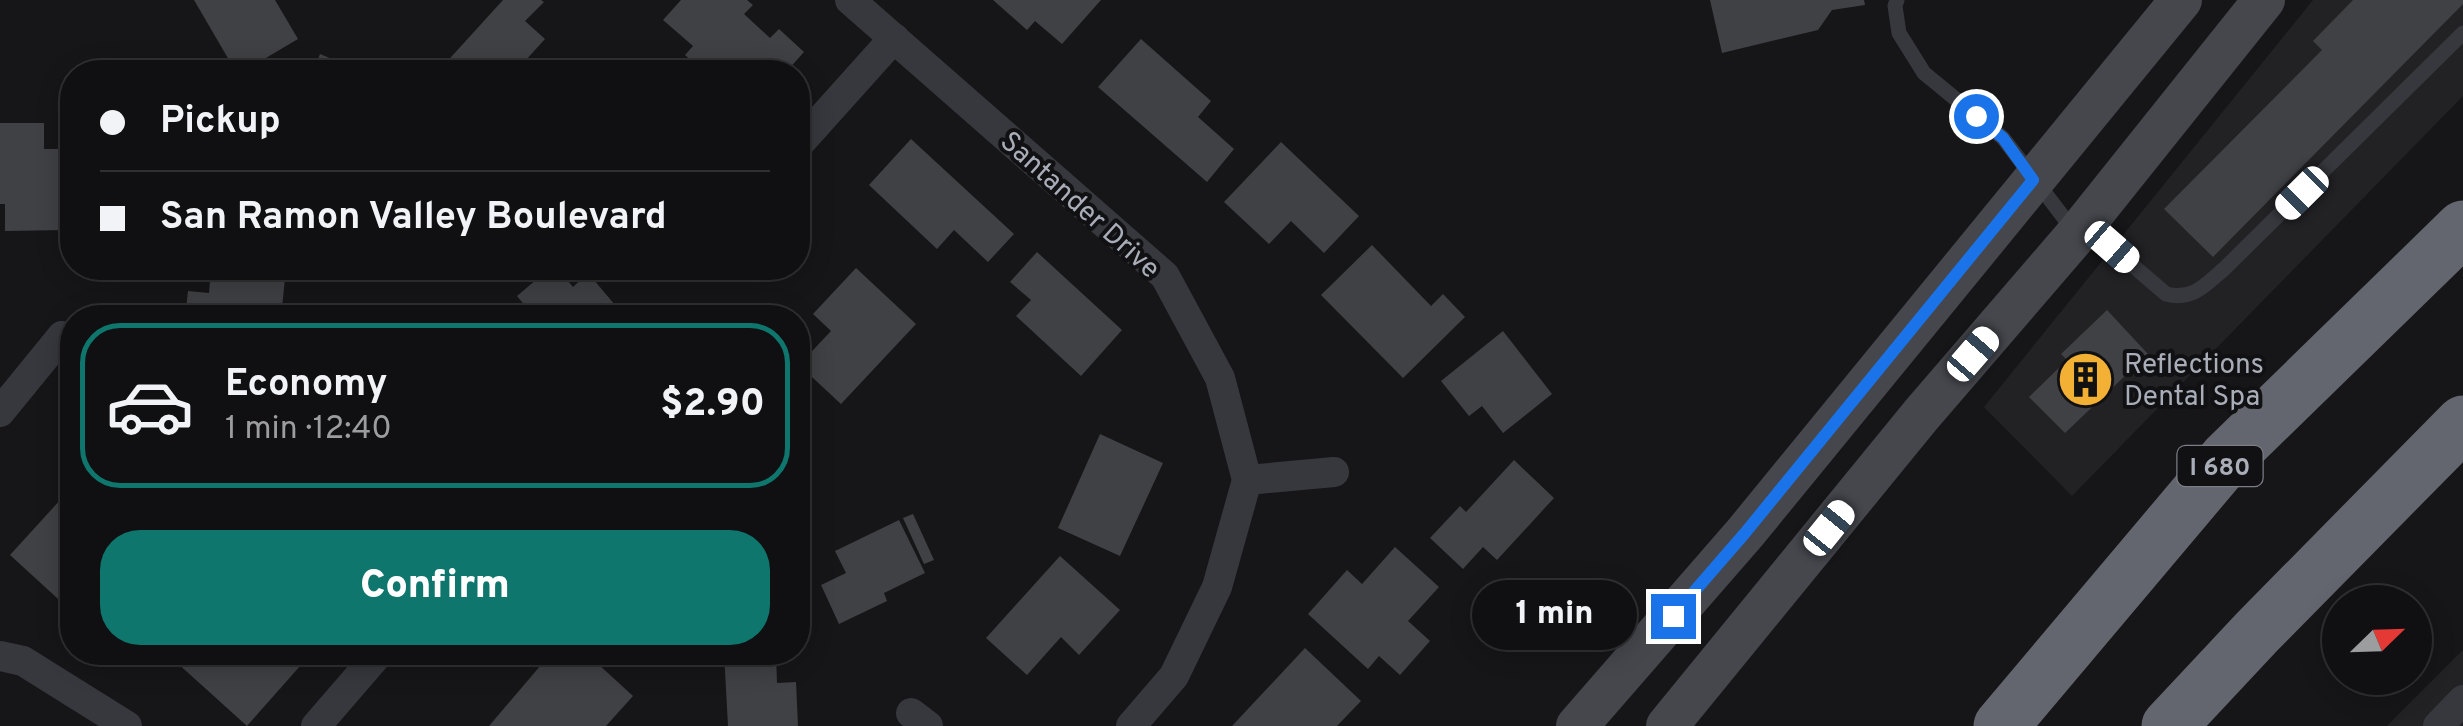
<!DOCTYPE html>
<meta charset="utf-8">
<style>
:root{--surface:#101012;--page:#1e1e20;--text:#f1f3f6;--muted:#9c9d9f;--line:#303032;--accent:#0f766e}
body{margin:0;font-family:Overpass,sans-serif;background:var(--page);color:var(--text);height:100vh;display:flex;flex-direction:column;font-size:38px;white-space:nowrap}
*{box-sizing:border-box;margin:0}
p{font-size:32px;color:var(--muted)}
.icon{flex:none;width:55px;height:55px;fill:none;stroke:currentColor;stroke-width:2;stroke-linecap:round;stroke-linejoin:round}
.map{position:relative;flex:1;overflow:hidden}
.side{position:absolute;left:60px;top:305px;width:750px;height:360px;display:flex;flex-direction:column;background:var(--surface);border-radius:40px;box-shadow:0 5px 25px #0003,0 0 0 2px var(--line)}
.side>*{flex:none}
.hud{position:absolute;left:60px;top:60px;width:750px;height:220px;border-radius:40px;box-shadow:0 5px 25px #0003,0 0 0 2px var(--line);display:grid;align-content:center;height:220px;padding:0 40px;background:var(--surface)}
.needle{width:65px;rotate:67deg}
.buttons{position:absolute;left:2322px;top:585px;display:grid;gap:20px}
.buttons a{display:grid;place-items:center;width:110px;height:110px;border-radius:50%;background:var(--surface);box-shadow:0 5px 25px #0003,0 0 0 2px var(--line);font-size:50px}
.end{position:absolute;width:45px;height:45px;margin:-22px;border:12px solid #1a73e8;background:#fff;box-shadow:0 0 0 5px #fff}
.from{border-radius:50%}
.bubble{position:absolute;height:70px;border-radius:35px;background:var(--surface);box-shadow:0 5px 25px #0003,0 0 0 2px var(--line);font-size:32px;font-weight:800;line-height:70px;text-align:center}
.car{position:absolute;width:30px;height:60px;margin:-30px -15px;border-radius:12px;box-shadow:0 0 8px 2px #0007;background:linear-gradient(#fff 24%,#345 0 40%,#fff 0 76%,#345 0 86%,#fff 0)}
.hud b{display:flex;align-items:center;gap:35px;height:95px;font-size:38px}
.hud b+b{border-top:2px solid var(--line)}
.hud i{width:25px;height:25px;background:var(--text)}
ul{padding:18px 0 0;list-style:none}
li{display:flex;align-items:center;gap:30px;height:165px;margin:0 20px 15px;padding:0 20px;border:5px solid var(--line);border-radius:40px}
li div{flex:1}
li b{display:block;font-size:38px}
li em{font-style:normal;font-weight:800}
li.selected{border-color:var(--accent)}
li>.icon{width:90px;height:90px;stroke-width:1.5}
.primary-button{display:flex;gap:20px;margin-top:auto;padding:20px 40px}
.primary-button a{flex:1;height:115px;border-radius:40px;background:var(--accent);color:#fff;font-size:40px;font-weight:800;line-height:115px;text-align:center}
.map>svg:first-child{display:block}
.built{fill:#222225}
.building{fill:#404145}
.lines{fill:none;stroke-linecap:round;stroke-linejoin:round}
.service{stroke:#37383d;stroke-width:15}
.minor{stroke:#37383d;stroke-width:30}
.secondary{stroke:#45474d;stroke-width:42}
.motorway{stroke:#63666e;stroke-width:55}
.route{stroke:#1a73e8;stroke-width:12}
.labels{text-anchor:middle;stroke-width:8;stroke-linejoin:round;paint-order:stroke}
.shield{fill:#111113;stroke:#7b7e86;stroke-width:2.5}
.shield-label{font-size:25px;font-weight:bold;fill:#a8adb8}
.street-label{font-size:28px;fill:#a8adb8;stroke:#111113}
.poi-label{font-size:28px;fill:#a8adb8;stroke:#111113;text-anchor:start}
</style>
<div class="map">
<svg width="2463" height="726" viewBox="0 0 2463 726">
<rect width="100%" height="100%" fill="#161618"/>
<g class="built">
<path d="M2313,0H2463V96L2072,496L1984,407Z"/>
<path d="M2463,650V726H2387Z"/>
</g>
<g class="building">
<path d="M194,0H275L298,39L242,72H236Z"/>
<path d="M503,0H541L544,2L525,21L545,39L515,72H448L442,67Z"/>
<path d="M681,0H747L753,5L744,14L770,38L779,29L804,52L786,72H703L685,55L693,46L663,20Z"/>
<path d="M993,0H1101L1062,44L1035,21L1027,30Z"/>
<path d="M1710,0H1864L1865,5L1832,10L1818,30L1722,53Z"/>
<path d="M2353,0H2463V4L2213,257L2164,209L2322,50L2313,41Z"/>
<path d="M1141,39L1211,101L1198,117L1234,149L1207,182L1098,87Z"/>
<path d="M320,54L363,72H313Z"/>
<path d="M0,123H44V149H66V230L5,231V204H0Z"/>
<path d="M911,139L1014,234L988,262L954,230L937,249L869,185Z"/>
<path d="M1281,142L1359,216L1324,253L1291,221L1269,244L1224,202Z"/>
<path d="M1372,245L1431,306L1443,294L1465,317L1403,378L1321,295Z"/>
<path d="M1037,252L1122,330L1081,376L1016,316L1031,300L1010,282Z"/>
<path d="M211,268H286L281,318H185L188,291L209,293Z"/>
<path d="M550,268H557L573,287L588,273L626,318H535L517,296Z"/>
<path d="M856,268L916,324L841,404L799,365L831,331L813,314Z"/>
<path d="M2107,310L2148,354L2065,433L2029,397L2067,360L2061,354Z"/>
<path d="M1503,331L1552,394L1503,433L1482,406L1469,416L1441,381Z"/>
<path d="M1100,434L1163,463L1120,556L1058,528Z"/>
<path d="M1514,460L1554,498L1497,560L1483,547L1463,569L1430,538L1460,506L1466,512Z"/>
<path d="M72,487V604L68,608L10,555Z"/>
<path d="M913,514L934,560L924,564L903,518Z"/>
<path d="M899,520L925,573L884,593L887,601L839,624L821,585L846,573L835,551Z"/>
<path d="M1395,547L1439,587L1408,621L1430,641L1400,675L1379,656L1368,669L1308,614L1347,570L1362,584Z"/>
<path d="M1060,556L1120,610L1079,655L1061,637L1027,675L986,638Z"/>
<path d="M1305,648L1361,701L1337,726H1232Z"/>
<path d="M165,652H287L301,665L247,726Z"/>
<path d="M552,652H585L633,696L606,726H489Z"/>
<path d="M724,652H776L777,683L796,682L798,726H728Z"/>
</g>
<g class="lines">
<g class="service">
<path d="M1897,0L1895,6L1899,33L1924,73L2003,138L2074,231"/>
<path d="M2088,227L2166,294C2193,301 2205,285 2225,268L2463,33"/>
</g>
<g class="minor">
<path d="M850,0L1165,276L1220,378L1247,480L1217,587L1174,676L1131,726"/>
<path d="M798,145L894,38"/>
<path d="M0,412L62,336"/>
<path d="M1247,480L1334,472"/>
<path d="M0,656L23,661L127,726"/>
<path d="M911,713L928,726"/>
<path d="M316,726L380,652"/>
<path d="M2438,726L2463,700"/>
</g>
<g class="secondary">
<path d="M1577,726L1745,533L2181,0"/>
<path d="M1667,726L1921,415L2076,235L2264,0"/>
</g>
<g class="motorway">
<path d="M2001,726L2227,458L2463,228"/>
<path d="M2169,726L2257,632L2463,423"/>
</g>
</g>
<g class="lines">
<path class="route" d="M1673,616L1745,533L2033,180L2003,138L1976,116"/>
</g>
<defs>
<symbol id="building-disc" viewBox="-11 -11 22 22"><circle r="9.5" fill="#f2b134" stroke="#111113"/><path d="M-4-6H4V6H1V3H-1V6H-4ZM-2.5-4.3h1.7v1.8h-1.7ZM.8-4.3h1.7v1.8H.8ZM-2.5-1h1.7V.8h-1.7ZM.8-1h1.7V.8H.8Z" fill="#111"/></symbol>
</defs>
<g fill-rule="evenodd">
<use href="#building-disc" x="2054" y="348" width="63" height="63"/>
</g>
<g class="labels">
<rect class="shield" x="2177.5" y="446" width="85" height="40" rx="8"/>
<g class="shield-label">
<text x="2220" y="475">I 680</text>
</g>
<g class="street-label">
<text transform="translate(1081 204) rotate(42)" y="10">Santander Drive</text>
</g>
<g class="poi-label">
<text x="2124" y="373">Reflections<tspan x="2124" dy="32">Dental Spa</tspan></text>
</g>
</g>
</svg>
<div class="buttons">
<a><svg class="needle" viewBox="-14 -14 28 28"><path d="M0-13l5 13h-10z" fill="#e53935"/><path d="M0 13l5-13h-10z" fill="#9c9d9f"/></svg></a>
</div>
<i class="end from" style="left:1976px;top:116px"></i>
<i class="end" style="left:1673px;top:616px"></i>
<div class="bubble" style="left:1472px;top:580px;width:165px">1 min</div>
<i class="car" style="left:2302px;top:193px;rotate:225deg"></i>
<i class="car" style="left:2112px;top:247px;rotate:131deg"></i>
<i class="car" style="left:1973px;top:354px;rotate:41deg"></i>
<i class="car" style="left:1829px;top:528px;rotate:39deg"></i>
<div class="hud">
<b><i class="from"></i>Pickup</b>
<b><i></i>San Ramon Valley Boulevard</b>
</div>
<section class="side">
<ul>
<li class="selected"><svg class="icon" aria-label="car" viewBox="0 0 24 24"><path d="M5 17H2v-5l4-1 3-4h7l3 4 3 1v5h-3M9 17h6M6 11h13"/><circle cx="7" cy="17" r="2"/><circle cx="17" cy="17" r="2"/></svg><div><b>Economy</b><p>1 min · 12:40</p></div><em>$2.90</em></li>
</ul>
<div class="primary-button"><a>Confirm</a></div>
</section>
</div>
